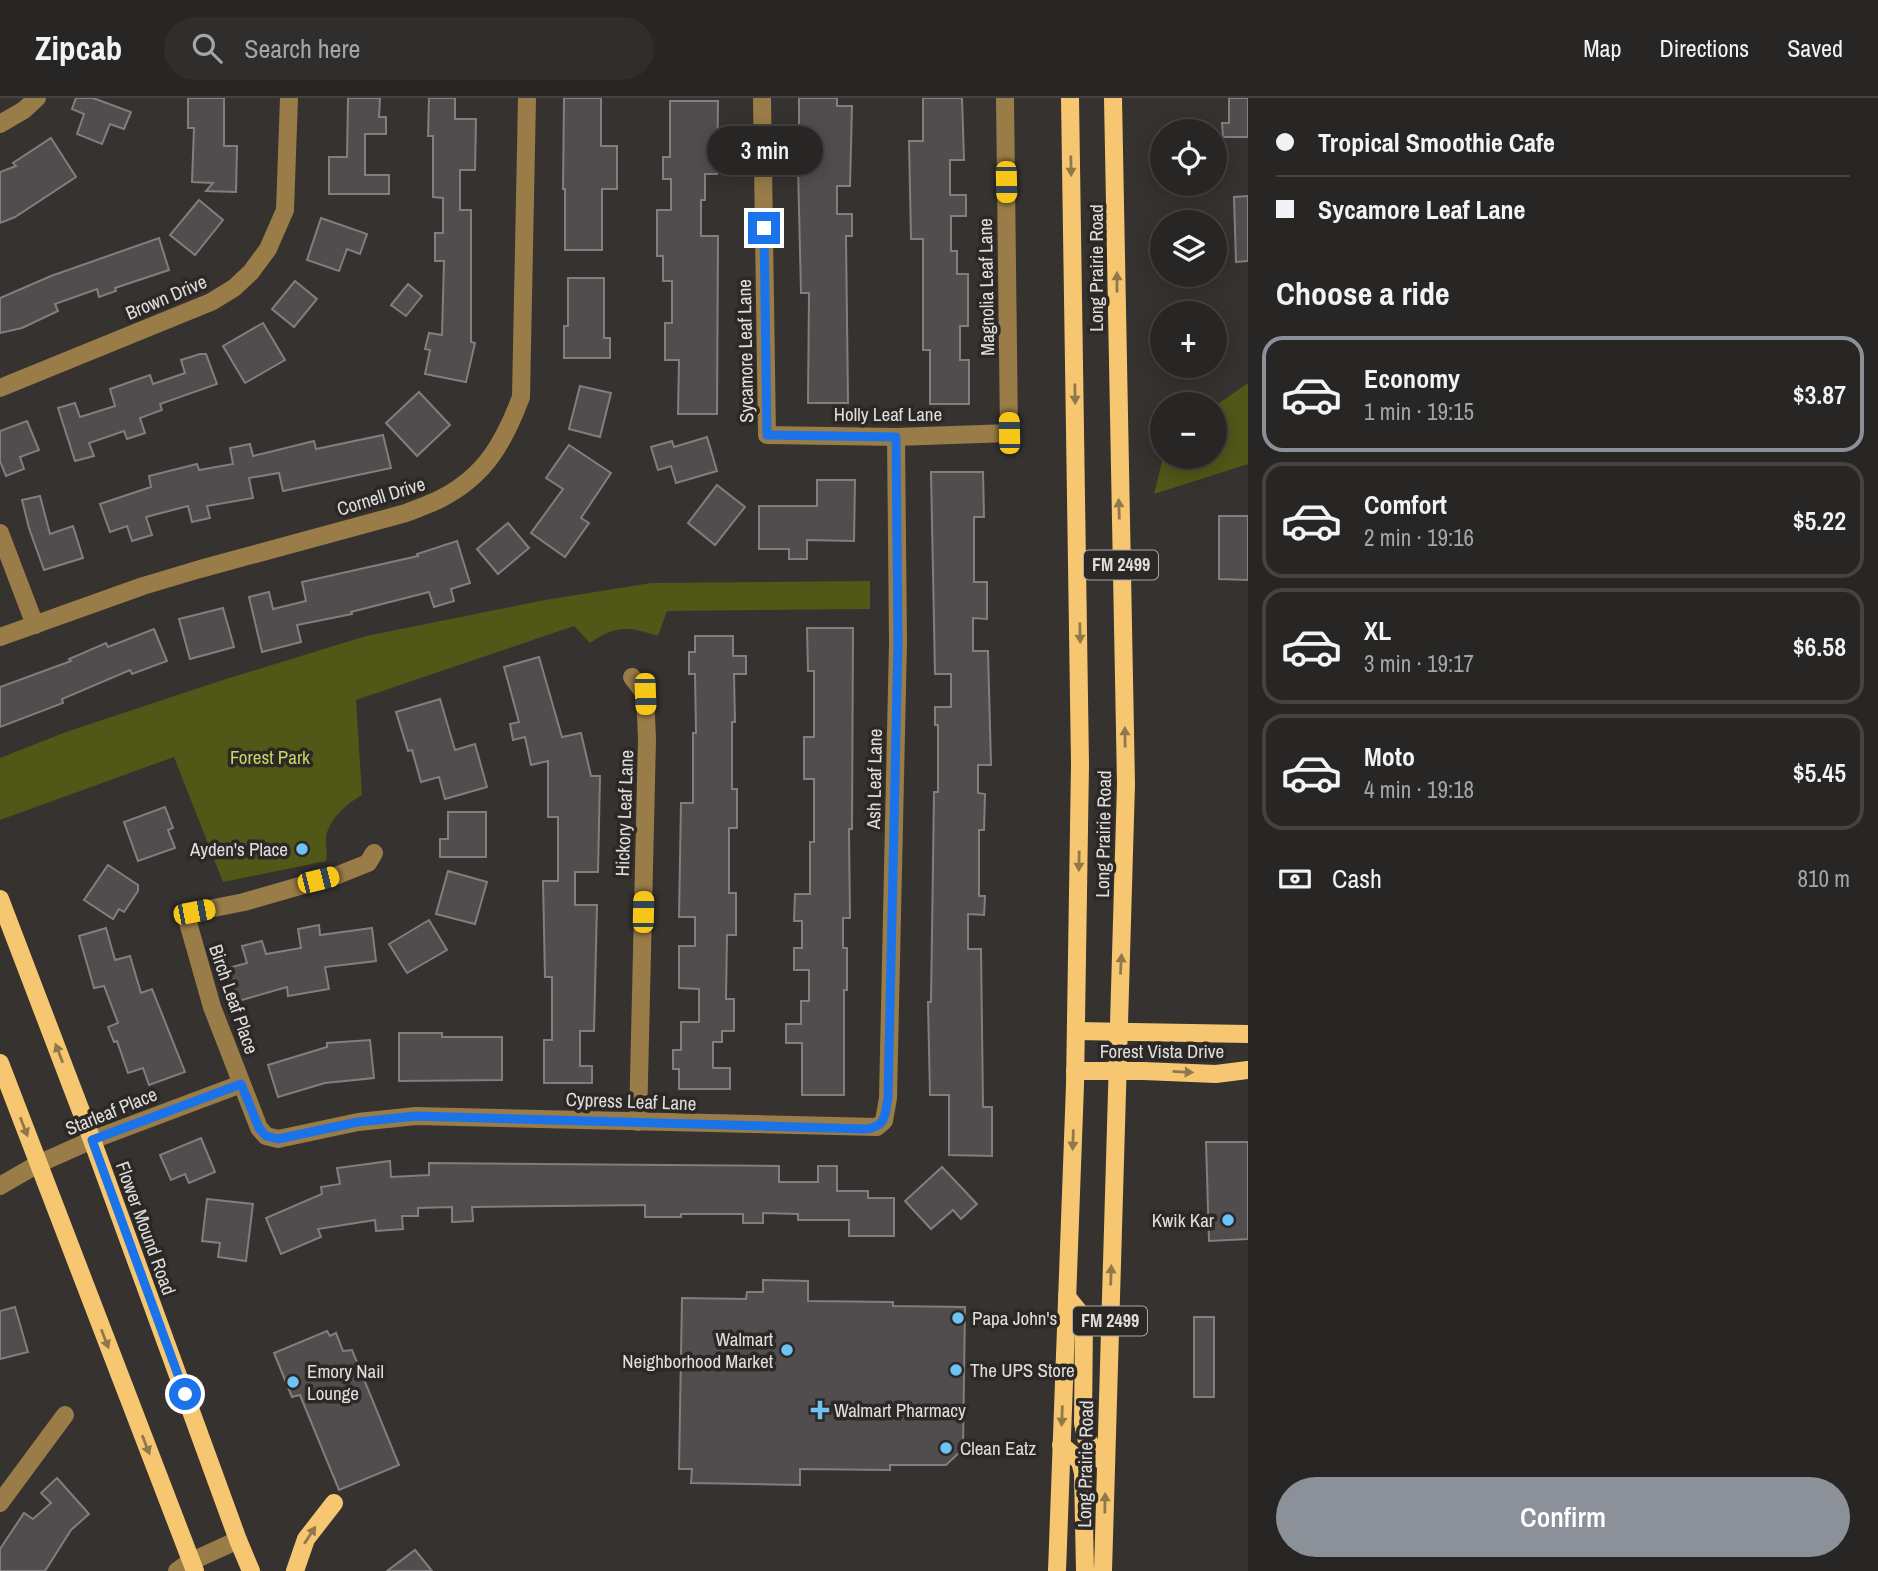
<!DOCTYPE html>
<meta charset="utf-8">
<style>
:root{--surface:#282624;--page:#302e2c;--text:#f1f3f6;--muted:#a5a5a6;--line:#444341;--accent:#8c9099}
body{margin:0;font-family:"Archivo Narrow",sans-serif;background:var(--page);color:var(--text);height:100vh;display:flex;flex-direction:column;font-size:26px;white-space:nowrap}
*{box-sizing:border-box;margin:0}
p{font-size:23px;color:var(--muted)}
.icon{flex:none;width:38px;height:38px;fill:none;stroke:currentColor;stroke-width:2;stroke-linecap:round;stroke-linejoin:round}
.map{position:relative;flex:1;overflow:hidden}
.drawer{display:flex;flex-direction:column;background:var(--surface);width:630px}
.drawer>*{flex:none}
.hud{display:grid;align-content:center;height:154px;padding:0 28px;background:var(--surface)}
.tools{position:absolute;left:1150px;top:21px;display:grid;gap:14px}
.tools a{display:grid;place-items:center;width:77px;height:77px;border-radius:50%;background:var(--surface);box-shadow:0 4px 18px #0003,0 0 0 2px var(--line);font-size:35px}
.end{position:absolute;width:32px;height:32px;margin:-16px;border:9px solid #1a73e8;background:#fff;box-shadow:0 0 0 4px #fff}
.from{border-radius:50%}
.bubble{position:absolute;height:49px;border-radius:24px;background:var(--surface);box-shadow:0 4px 18px #0003,0 0 0 2px var(--line);font-size:23px;font-weight:600;line-height:49px;text-align:center}
.car{position:absolute;width:21px;height:42px;margin:-21px -10px;border-radius:9px;box-shadow:0 0 5px 2px #0007;background:linear-gradient(#f5c518 24%,#345 0 40%,#f5c518 0 76%,#345 0 86%,#f5c518 0)}
.hud b{display:flex;align-items:center;gap:24px;height:66px;font-size:26px}
.hud b+b{border-top:2px solid var(--line)}
.hud i{width:18px;height:18px;background:var(--text)}
ul{padding:0;list-style:none}
li{display:flex;align-items:center;gap:21px;height:116px;margin:0 14px 10px;padding:0 14px;border:4px solid var(--line);border-radius:21px}
li div{flex:1}
li b{display:block;font-size:26px}
li em{font-style:normal;font-weight:600}
li.active{border-color:var(--accent)}
li>.icon{width:63px;height:63px;stroke-width:1.5}
h2{padding:0 28px;font-size:32px;line-height:84px}
.pay{display:flex;align-items:center;gap:18px;height:77px;padding:0 28px;font-size:26px}
.pay p{margin-inline-start:auto}
.primary-button{display:flex;gap:14px;margin-top:auto;padding:14px 28px}
.primary-button a{flex:1;height:80px;border-radius:42px;background:var(--accent);color:#fff;font-size:28px;font-weight:600;line-height:80px;text-align:center}
header{display:flex;align-items:center;gap:42px;box-sizing:border-box;height:98px;padding:0 35px;background:var(--surface);border-bottom:2px solid var(--line)}
header strong{font-size:33px}
nav{display:flex;gap:38px;margin-inline-start:auto;font-size:24px}
.search{width:490px;height:63px;background:var(--page);display:flex;align-items:center;gap:18px;box-sizing:border-box;padding:0 24px;border-radius:38px;color:var(--muted);font-size:26px}
main{display:flex;flex:1;min-height:0}
.map>svg:first-child{display:block}
.green{fill:#505717}
.building{fill:#514c4d;stroke:#837e7e;stroke-width:2}
.lines{fill:none;stroke-linecap:round;stroke-linejoin:round}
.minor{stroke:#997c48;stroke-width:18}
.major{stroke:#f6c770;stroke-width:18}
.oneway{fill:#90784b}
.route{stroke:#1a73e8;stroke-width:9}
.poi-dot{fill:#6fc2f4;stroke:#2b2826;stroke-width:2.5}
.labels{text-anchor:middle;stroke-width:7;stroke-linejoin:round;paint-order:stroke}
.shield{fill:#2b2826;stroke:#aaa7a6;stroke-width:2}
.shield-label{font-size:18px;font-weight:bold;fill:#e0dedd}
.street-label{font-size:19px;fill:#e0dedd;stroke:#2b2826}
.park-label{font-size:19px;fill:#c7d760;stroke:#2b2826}
.poi-label{font-size:19px;fill:#e0dedd;stroke:#2b2826;text-anchor:start}
</style>
<header>
<strong>Zipcab</strong>
<div class="search"><svg class="icon" aria-label="search" viewBox="0 0 24 24"><circle cx="10" cy="10" r="6"/><path d="M15 15l6 6"/></svg>Search here</div>
<nav><a>Map</a><a>Directions</a><a>Saved</a></nav>
</header>
<main>
<div class="map">
<svg width="1248" height="1473" viewBox="0 0 1248 1473">
<rect width="100%" height="100%" fill="#353230"/>
<g class="green">
<path d="M1248,285V366L1154,396L1163,359H1214L1215,308Z"/>
<path d="M870,483V511L667,513L658,538C629,528 615,527 590,545L574,528L356,602L362,697C347,705 328,722 326,740C325,748 328,754 326,763L223,784L174,659L0,722V660L66,634L226,581L366,538L545,502L651,485Z"/>
</g>
<g class="building">
<path d="M76,0H93L131,14L124,31L110,26L102,46L77,36L84,16L72,11Z"/>
<path d="M188,0H224V48H237L236,94L206,93L213,85L192,84L194,30H188Z"/>
<path d="M348,0H380L379,19H386V36H365V77H389V96H329V59H347Z"/>
<path d="M429,0H455V21H476L475,72H460V112H471V244L475,245L466,284L425,276L430,252L425,251L429,235L442,237L444,163H435V135H443V100L433,99V38H428Z"/>
<path d="M564,0H601V48H617V91H602V152H565V91H563Z"/>
<path d="M799,0H837V8H852L850,88H837V116H852V138H846L848,305H808L809,195H801L798,68H811V31H799Z"/>
<path d="M923,0H962L964,62H950V97H966V118H951V153H957V176H968V228H960V262H969V306H930V252H923V141H911L909,43H923Z"/>
<path d="M1229,0H1248V39H1223L1222,25H1229Z"/>
<path d="M670,3H718L717,76H705V102H701V138H718L717,316H678L679,262H665V225H672V183H663V158H657V112H671V81H663V59H670Z"/>
<path d="M51,40L76,79L15,119L0,125V74L16,68L13,65Z"/>
<path d="M1248,98V163L1236,164L1234,99Z"/>
<path d="M199,102L223,122L195,157L170,137Z"/>
<path d="M321,120L367,136L360,156L347,151L339,173L307,162Z"/>
<path d="M159,140L169,172L115,190L116,193L99,199L97,191L55,206L58,213L22,230L0,235V200L51,178Z"/>
<path d="M568,180H604V240H610V260H564V228H568Z"/>
<path d="M295,183L317,201L294,229L272,211Z"/>
<path d="M408,186L422,198L406,218L391,207Z"/>
<path d="M263,225L285,262L245,285L223,248Z"/>
<path d="M200,256H206L217,286L160,306L162,312L140,320L145,335L127,341L124,333L89,345L94,358L75,363L58,310L75,305L80,319L115,308L110,291L150,277L153,286L185,275L181,262Z"/>
<path d="M580,288L611,295L600,339L569,331Z"/>
<path d="M419,294L450,327L417,358L386,325Z"/>
<path d="M27,323L39,352L20,359L24,371L6,378L0,363V333Z"/>
<path d="M383,337L391,370L283,393L279,375L249,380L253,400L207,408L210,420L192,424L188,408L146,419L152,437L132,443L127,428L110,434L100,406L151,389L149,378L197,366L199,372L233,366L230,350L250,346L253,358L314,343L316,351Z"/>
<path d="M707,339L717,373L676,385L671,368L658,372L651,349L672,343L674,349Z"/>
<path d="M569,347L611,375L581,420L589,425L565,459L531,435L563,391L546,380Z"/>
<path d="M931,374H983L984,419H974V484H987V521L973,520V553H988L991,667H978V695L985,696L984,732H979V798H985L984,817L968,816V851H981L983,1009H992V1058L949,1057V997H930L928,904H931L934,694H938V627H935V609H951V576H935Z"/>
<path d="M817,382H855L854,443L807,442V461H789V451H759V408H817Z"/>
<path d="M717,387L745,409L715,447L688,425Z"/>
<path d="M40,398L50,436L73,428L83,460L44,472L29,430L22,402Z"/>
<path d="M1219,418H1248V482L1219,481Z"/>
<path d="M508,425L529,450L498,476L477,451Z"/>
<path d="M457,443L470,485L451,491L454,503L434,509L429,494L351,514L352,516L297,527L301,544L262,554L249,499L269,494L273,511L306,503L302,484L418,458L417,456Z"/>
<path d="M223,510L234,549L190,561L179,521Z"/>
<path d="M807,530H853L852,731H849L850,820H843V850H847V892H844V997H802V945H786V926H801V903H809V872H794V850H802V823H794L795,796H810V744H814V681H804V639H814V573H808Z"/>
<path d="M154,531L167,563L132,576L130,572L62,601L63,605L0,629V589L71,563L69,561L106,545L108,549Z"/>
<path d="M695,538H733V558H746V576H734L735,624H732V691H737V730H729V795H736V837H727L726,901H734V933H722V944H713V970H730V991H679V971H673V952H681V924H699V891L679,890V848H695V819H679L681,705H693V635H696L695,576H689V554H695Z"/>
<path d="M539,559L562,639L581,635L591,678H600L598,774H575V807H597L594,933H580V968H592V985H544V942H552V879H545L543,783H558V719H548V663L531,667L525,639L513,642L510,626L519,624L504,569Z"/>
<path d="M440,601L455,652L475,646L487,689L445,701L439,679L421,684L412,652L408,653L396,614Z"/>
<path d="M165,709L173,730L168,732L175,750L138,763L124,724Z"/>
<path d="M448,714H486V759H440V741H448Z"/>
<path d="M108,767L138,787V793L124,814L119,811L113,821L84,802Z"/>
<path d="M448,773L487,784L475,826L436,816Z"/>
<path d="M429,822L447,852L407,875L389,846Z"/>
<path d="M319,827L320,837L372,830L376,863L325,869L329,891L288,898L287,889L235,904L225,871L247,865L242,848L262,843L266,856L301,850L298,831Z"/>
<path d="M106,830L115,862L130,858L141,895L152,891L185,974L149,987L143,970L128,975L117,943L114,944L108,929L118,925L104,888L94,890L79,838Z"/>
<path d="M399,935H442V939H502V982L399,983Z"/>
<path d="M370,942L374,980L325,985L278,999L268,967L327,949V945Z"/>
<path d="M201,1040L215,1074L189,1085L185,1076L171,1082L160,1057Z"/>
<path d="M1206,1044H1248V1141L1209,1143Z"/>
<path d="M390,1063L391,1079L429,1077V1065L779,1068V1084H818V1068H837V1093H868V1100H894V1138H849V1122H798V1116L763,1115V1125H743V1116H681V1119H645V1107L472,1109L473,1123L452,1124V1109L418,1110V1118H402L403,1131L376,1133L375,1122L318,1131L321,1139L281,1156L266,1120L322,1096L321,1089L340,1086L337,1070Z"/>
<path d="M942,1069L977,1106L961,1121L953,1112L931,1131L905,1103Z"/>
<path d="M207,1101L253,1106L246,1163L218,1159L220,1145L202,1143Z"/>
<path d="M763,1182L808,1183V1203L893,1204V1208L965,1209L963,1351L946,1367H890V1372L800,1371V1387L691,1385L692,1371H679L682,1200L746,1201L747,1194H763Z"/>
<path d="M15,1209L28,1254L0,1261V1213Z"/>
<rect x="1194" y="1219" width="20" height="80"/>
<path d="M327,1233L330,1238L336,1235L343,1253L352,1252L399,1367L339,1392L300,1297L292,1299L274,1255Z"/>
<path d="M57,1380L89,1416L71,1432L45,1473H0V1451L24,1415L33,1421L51,1405L41,1395Z"/>
<path d="M415,1452L432,1473H387Z"/>
</g>
<g class="lines">
<g class="minor">
<path d="M762,0L767,337L896,339L1009,335L1005,0"/>
<path d="M0,26L24,12L37,0"/>
<path d="M0,290L211,204L234,190L251,174L268,151L285,112L289,0"/>
<path d="M0,435L35,527"/>
<path d="M0,539L143,488L200,471L406,415C418,410 431,406 442,400C486,377 504,344 521,299L527,0"/>
<path d="M632,579L645,596L647,641L638,1024"/>
<path d="M374,755L368,765L338,777L244,804L194,814L187,821L212,909L259,1030L266,1038L278,1041L358,1024L416,1018L877,1029L884,1023L888,1000L898,544L896,339"/>
<path d="M0,1088L38,1066L92,1042L241,986"/>
<path d="M0,1405L65,1317"/>
<path d="M177,1473L190,1464L238,1442"/>
</g>
<g class="major">
<path d="M0,801L92,1042L238,1442L251,1473"/>
<path d="M1076,933L1248,936"/>
<path d="M0,965L195,1473"/>
<path d="M1075,973H1143L1216,976L1248,972"/>
<path d="M1067,1199L1084,1220L1083,1325L1086,1340L1105,1366"/>
<path d="M1061,1347L1080,1363L1083,1375L1085,1473"/>
<path d="M295,1473L306,1441L334,1405"/>
<path d="M1057,1473L1075,987L1080,666L1070,0"/>
<path d="M1103,1473L1126,686L1113,0"/>
</g>
</g>
<defs><path id="oneway-solid" d="M-6-.8H1V-3.2L6.5 0L1 3.2V.8H-6Z" transform="scale(1.75)"/></defs>
<g class="oneway">
<use href="#oneway-solid" transform="translate(1071 68) rotate(89)"/>
<use href="#oneway-solid" transform="translate(1117 184) rotate(-90)"/>
<use href="#oneway-solid" transform="translate(1075 296) rotate(89)"/>
<use href="#oneway-solid" transform="translate(1119 411) rotate(-92)"/>
<use href="#oneway-solid" transform="translate(1080 535) rotate(89)"/>
<use href="#oneway-solid" transform="translate(1125 639) rotate(-91)"/>
<use href="#oneway-solid" transform="translate(1079 763) rotate(91)"/>
<use href="#oneway-solid" transform="translate(1121 866) rotate(-87)"/>
<use href="#oneway-solid" transform="translate(59 955) rotate(-111)"/>
<use href="#oneway-solid" transform="translate(1183 974) rotate(3)"/>
<use href="#oneway-solid" transform="translate(24 1029) rotate(69)"/>
<use href="#oneway-solid" transform="translate(1073 1042) rotate(92)"/>
<use href="#oneway-solid" transform="translate(1111 1177) rotate(-88)"/>
<use href="#oneway-solid" transform="translate(105 1241) rotate(69)"/>
<use href="#oneway-solid" transform="translate(1062 1318) rotate(92)"/>
<use href="#oneway-solid" transform="translate(146 1347) rotate(69)"/>
<use href="#oneway-solid" transform="translate(1105 1405) rotate(-89)"/>
<use href="#oneway-solid" transform="translate(310 1437) rotate(-57)"/>
</g>
<g class="lines">
<path class="route" d="M185,1296L92,1042L241,986L259,1030L266,1038L278,1041L358,1024L416,1018L865,1031C887,1028 884,1019 888,1000L898,544L896,339L767,337L764,130"/>
</g>
<g class="poi-dot">
<circle cx="302" cy="751" r="7"/>
<circle cx="1228" cy="1122" r="7"/>
<circle cx="958" cy="1220" r="7"/>
<circle cx="787" cy="1252" r="7"/>
<circle cx="956" cy="1272" r="7"/>
<circle cx="293" cy="1284" r="7"/>
<path d="M816.5 1301.5h7v7h7v7h-7v7h-7v-7h-7v-7h7z"/>
<circle cx="946" cy="1350" r="7"/>
</g>
<g class="labels">
<g class="shield">
<rect x="1084" y="452.5" width="74" height="29" rx="5"/>
<rect x="1073" y="1208.5" width="74" height="29" rx="5"/>
</g>
<g class="shield-label">
<text x="1121" y="473">FM 2499</text>
<text x="1110" y="1229">FM 2499</text>
</g>
<g class="street-label">
<text transform="translate(1096 170) rotate(-90)" y="7">Long Prairie Road</text>
<text transform="translate(986 189) rotate(-91)" y="7">Magnolia Leaf Lane</text>
<text transform="translate(166 199) rotate(-23)" y="7">Brown Drive</text>
<text transform="translate(745 253) rotate(-91)" y="7">Sycamore Leaf Lane</text>
<text x="888" y="323">Holly Leaf Lane</text>
<text transform="translate(381 398) rotate(-17)" y="7">Cornell Drive</text>
<text transform="translate(874 681) rotate(-89)" y="7">Ash Leaf Lane</text>
<text transform="translate(624 715) rotate(-88)" y="7">Hickory Leaf Lane</text>
<text transform="translate(1103 736) rotate(-89)" y="7">Long Prairie Road</text>
<text transform="translate(234 901) rotate(71)" y="7">Birch Leaf Place</text>
<text x="1162" y="960">Forest Vista Drive</text>
<text transform="translate(631 1003) rotate(2)" y="7">Cypress Leaf Lane</text>
<text transform="translate(111 1013) rotate(-22)" y="7">Starleaf Place</text>
<text transform="translate(146 1130) rotate(70)" y="7">Flower Mound Road</text>
<text transform="translate(1085 1366) rotate(-89)" y="7">Long Prairie Road</text>
</g>
<g class="park-label">
<text x="270" y="666">Forest Park</text>
</g>
<g class="poi-label">
<text x="288" y="758" text-anchor="end">Ayden's Place</text>
<text x="1214" y="1129" text-anchor="end">Kwik Kar</text>
<text x="972" y="1227">Papa John's</text>
<text x="773" y="1248" text-anchor="end">Walmart<tspan x="773" dy="22">Neighborhood Market</tspan></text>
<text x="970" y="1279">The UPS Store</text>
<text x="307" y="1280">Emory Nail<tspan x="307" dy="22">Lounge</tspan></text>
<text x="834" y="1319">Walmart Pharmacy</text>
<text x="960" y="1357">Clean Eatz</text>
</g>
</g>
</svg>
<div class="tools">
<a><svg class="icon" aria-label="locate" viewBox="0 0 24 24"><circle cx="12" cy="12" r="6"/><path d="M12 2v4M12 18v4M2 12h4M18 12h4"/></svg></a>
<a><svg class="icon" aria-label="layers" viewBox="0 0 24 24"><path d="M12 4l9 5-9 5-9-5zM3 14l9 5 9-5"/></svg></a>
<a>+</a>
<a>−</a>
</div>
<i class="end from" style="left:185px;top:1296px"></i>
<i class="end" style="left:764px;top:130px"></i>
<div class="bubble" style="left:707px;top:28px;width:116px">3 min</div>
<i class="car" style="left:1006px;top:84px;rotate:179deg"></i>
<i class="car" style="left:1009px;top:335px;rotate:359deg"></i>
<i class="car" style="left:645px;top:596px;rotate:178deg"></i>
<i class="car" style="left:318px;top:782px;rotate:76deg"></i>
<i class="car" style="left:194px;top:814px;rotate:79deg"></i>
<i class="car" style="left:643px;top:814px;rotate:1deg"></i>
</div>
<section class="drawer">
<div class="hud">
<b><i class="from"></i>Tropical Smoothie Cafe</b>
<b><i></i>Sycamore Leaf Lane</b>
</div>
<h2>Choose a ride</h2>
<ul>
<li class="active"><svg class="icon" aria-label="car" viewBox="0 0 24 24"><path d="M5 17H2v-5l4-1 3-4h7l3 4 3 1v5h-3M9 17h6M6 11h13"/><circle cx="7" cy="17" r="2"/><circle cx="17" cy="17" r="2"/></svg><div><b>Economy</b><p>1 min · 19:15</p></div><em>$3.87</em></li>
<li><svg class="icon" aria-label="car" viewBox="0 0 24 24"><path d="M5 17H2v-5l4-1 3-4h7l3 4 3 1v5h-3M9 17h6M6 11h13"/><circle cx="7" cy="17" r="2"/><circle cx="17" cy="17" r="2"/></svg><div><b>Comfort</b><p>2 min · 19:16</p></div><em>$5.22</em></li>
<li><svg class="icon" aria-label="car" viewBox="0 0 24 24"><path d="M5 17H2v-5l4-1 3-4h7l3 4 3 1v5h-3M9 17h6M6 11h13"/><circle cx="7" cy="17" r="2"/><circle cx="17" cy="17" r="2"/></svg><div><b>XL</b><p>3 min · 19:17</p></div><em>$6.58</em></li>
<li><svg class="icon" aria-label="car" viewBox="0 0 24 24"><path d="M5 17H2v-5l4-1 3-4h7l3 4 3 1v5h-3M9 17h6M6 11h13"/><circle cx="7" cy="17" r="2"/><circle cx="17" cy="17" r="2"/></svg><div><b>Moto</b><p>4 min · 19:18</p></div><em>$5.45</em></li>
</ul>
<div class="pay"><svg class="icon" aria-label="cash" viewBox="0 0 24 24"><path d="M3 7h18v10H3z"/><circle cx="12" cy="12" r="2"/></svg>Cash<p>810 m</p></div>
<div class="primary-button"><a>Confirm</a></div>
</section>
</main>
